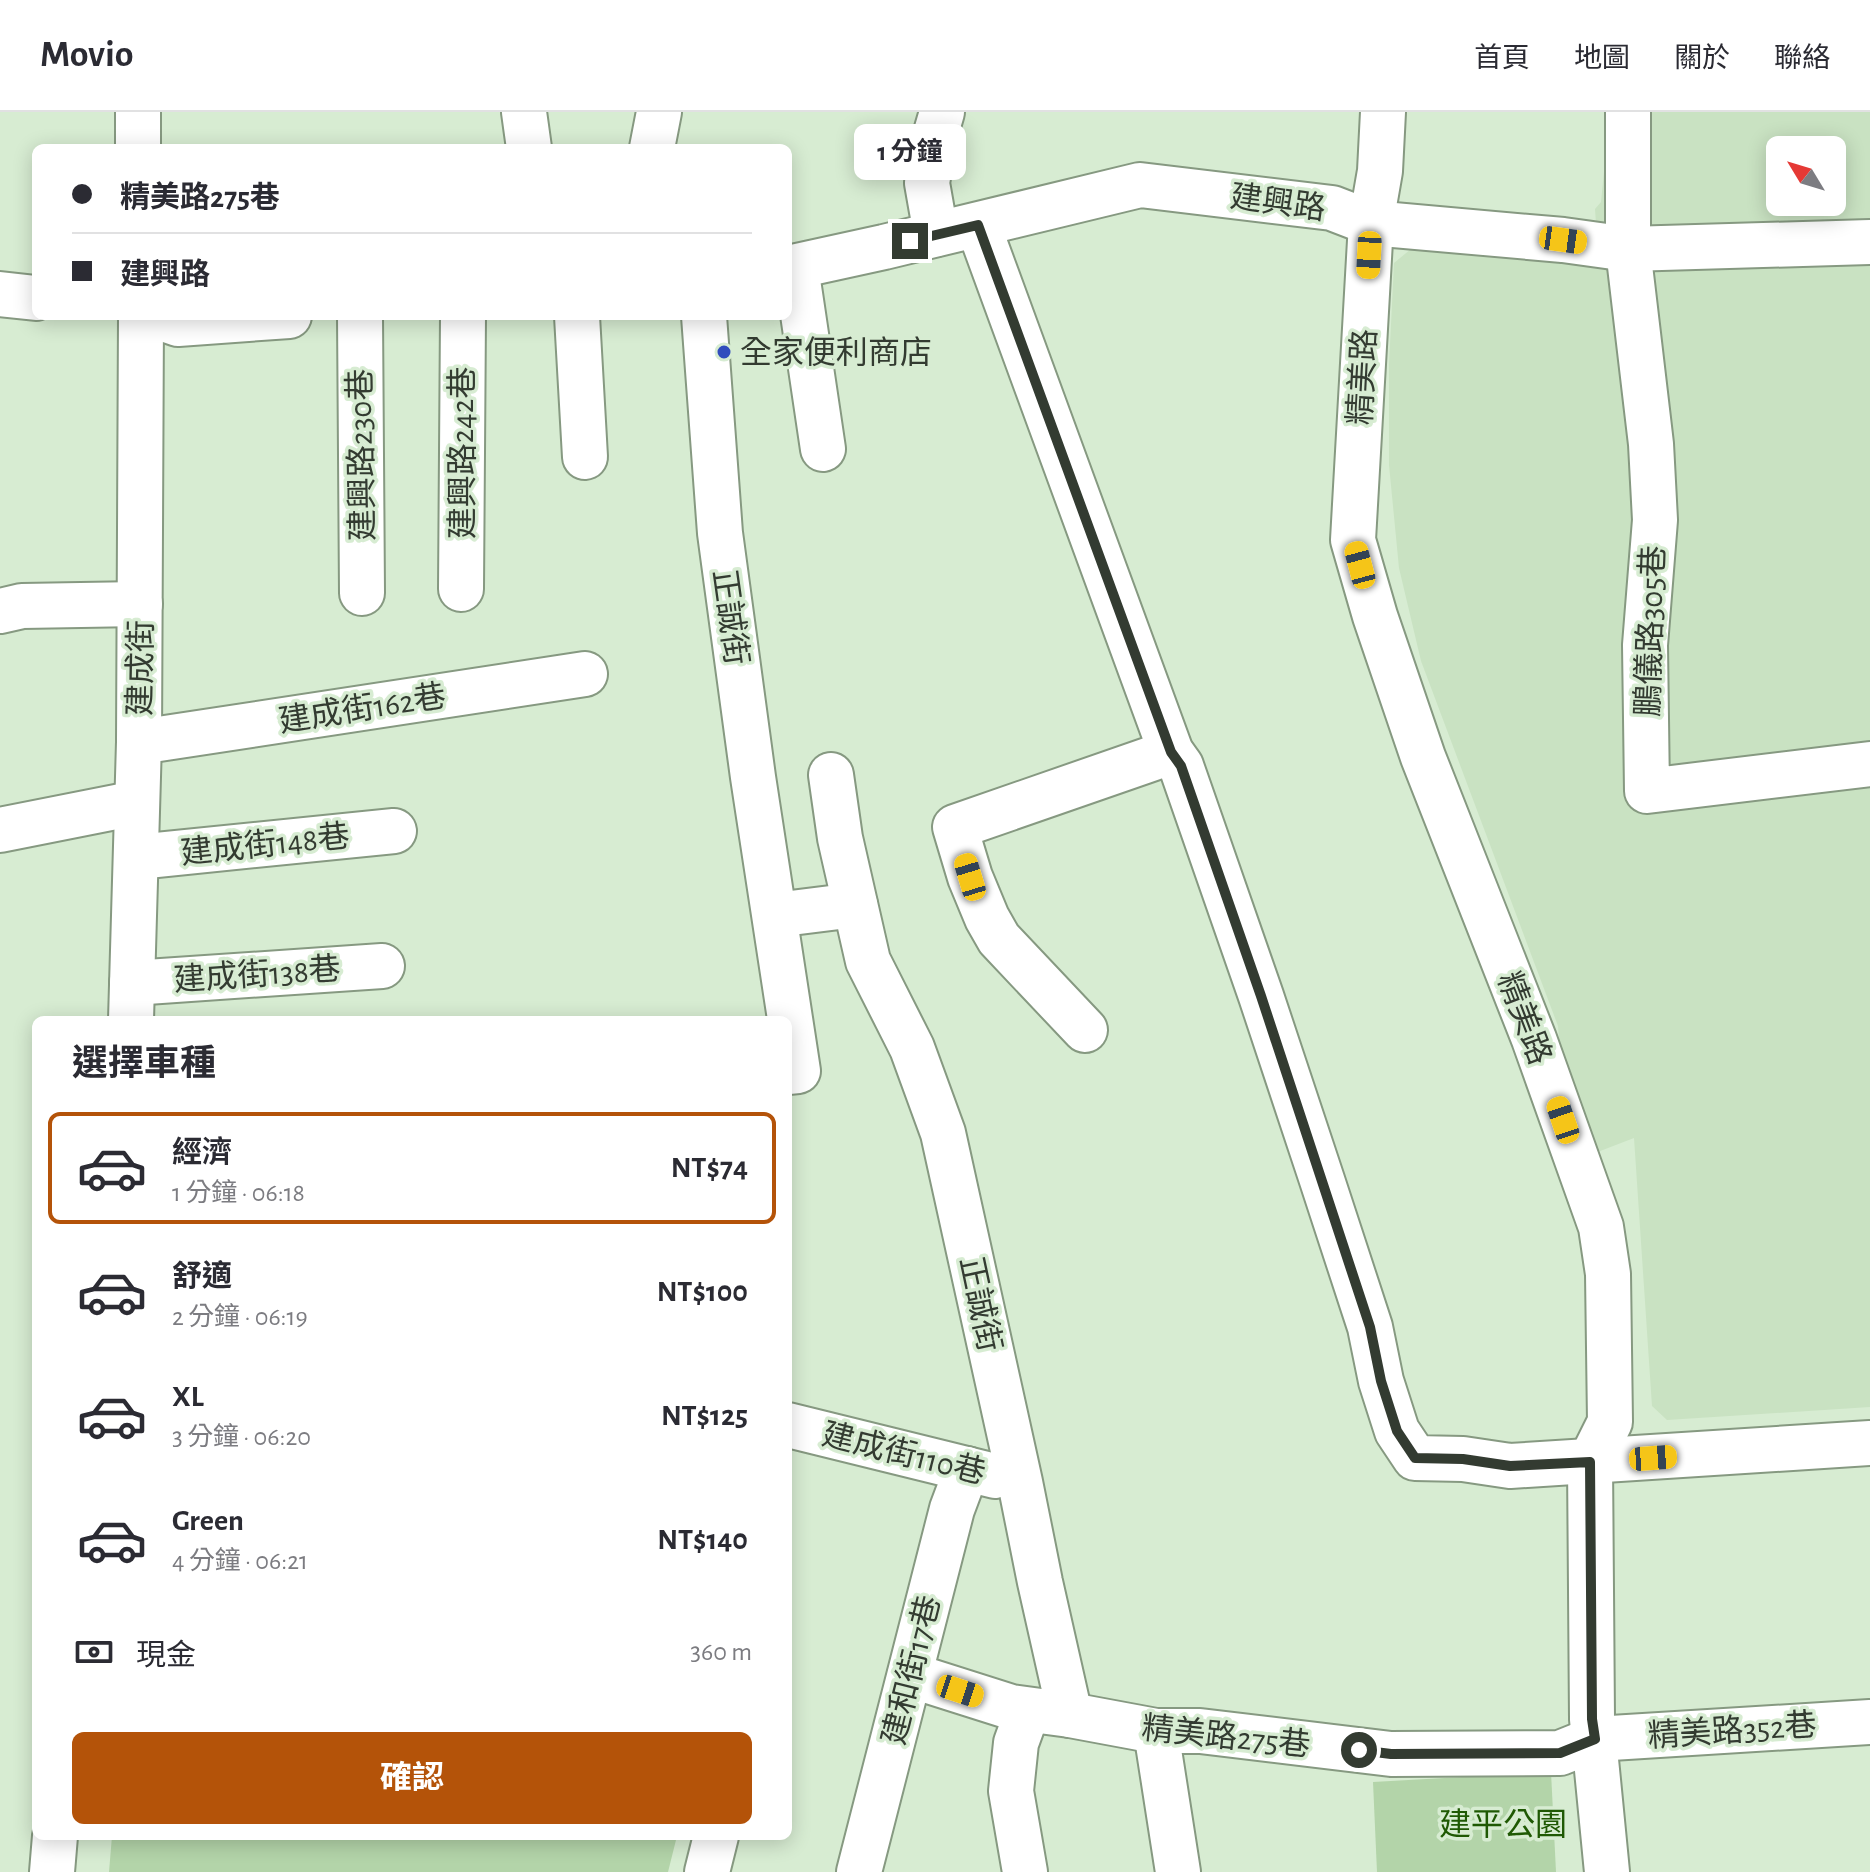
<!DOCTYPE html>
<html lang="zh-TW">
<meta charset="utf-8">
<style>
:root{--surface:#fff;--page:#f2f2f3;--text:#2b2b33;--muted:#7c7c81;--line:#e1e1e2;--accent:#b45309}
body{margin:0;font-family:"Alegreya Sans","Noto Sans TC",sans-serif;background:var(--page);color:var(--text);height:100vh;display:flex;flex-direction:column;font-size:30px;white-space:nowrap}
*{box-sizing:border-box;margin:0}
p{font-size:26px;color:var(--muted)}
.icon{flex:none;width:44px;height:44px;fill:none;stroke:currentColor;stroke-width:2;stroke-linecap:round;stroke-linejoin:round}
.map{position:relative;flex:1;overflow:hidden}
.side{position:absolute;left:32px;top:904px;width:760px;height:824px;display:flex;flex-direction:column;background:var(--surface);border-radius:12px;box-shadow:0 4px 20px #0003}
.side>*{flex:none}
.hud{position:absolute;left:32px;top:32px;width:760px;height:176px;border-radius:12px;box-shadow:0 4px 20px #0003;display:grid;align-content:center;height:176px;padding:0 40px;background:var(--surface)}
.needle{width:52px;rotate:308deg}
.tools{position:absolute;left:1766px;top:24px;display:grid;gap:16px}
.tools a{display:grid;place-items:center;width:80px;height:80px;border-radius:12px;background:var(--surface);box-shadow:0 4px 20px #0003;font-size:40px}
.end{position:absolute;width:36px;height:36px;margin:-18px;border:10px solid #333b31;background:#fff;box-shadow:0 0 0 4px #fff}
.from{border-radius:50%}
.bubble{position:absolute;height:56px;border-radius:12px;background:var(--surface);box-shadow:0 4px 20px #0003;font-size:26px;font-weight:700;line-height:56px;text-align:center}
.car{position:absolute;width:24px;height:48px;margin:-24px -12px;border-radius:10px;box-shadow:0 0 6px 2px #0007;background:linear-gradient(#f5c518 24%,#345 0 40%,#f5c518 0 76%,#345 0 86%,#f5c518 0)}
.hud b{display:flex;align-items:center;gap:28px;height:76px;font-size:30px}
.hud b+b{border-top:2px solid var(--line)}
.hud i{width:20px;height:20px;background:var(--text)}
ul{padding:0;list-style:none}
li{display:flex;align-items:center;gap:24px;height:112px;margin:0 16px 12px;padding:0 24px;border:4px solid transparent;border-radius:12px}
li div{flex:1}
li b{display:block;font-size:30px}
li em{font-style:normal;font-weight:700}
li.on{border-color:var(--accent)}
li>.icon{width:72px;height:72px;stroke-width:1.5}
h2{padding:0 40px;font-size:36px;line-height:96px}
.pay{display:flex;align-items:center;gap:20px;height:88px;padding:0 40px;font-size:30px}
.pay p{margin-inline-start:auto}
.button{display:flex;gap:16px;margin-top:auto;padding:16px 40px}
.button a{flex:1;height:92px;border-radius:12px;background:var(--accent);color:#fff;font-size:32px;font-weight:700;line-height:92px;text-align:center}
header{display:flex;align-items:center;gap:48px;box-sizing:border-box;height:112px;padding:0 40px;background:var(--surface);border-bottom:2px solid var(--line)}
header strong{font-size:38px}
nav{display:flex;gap:44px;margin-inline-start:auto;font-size:28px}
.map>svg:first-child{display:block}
.built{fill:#c9e2c2;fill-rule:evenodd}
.green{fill:#b3d4a9}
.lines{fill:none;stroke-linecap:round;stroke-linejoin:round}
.minor-casing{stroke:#869981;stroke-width:48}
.minor{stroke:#fff;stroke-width:44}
.route{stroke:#333b31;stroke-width:10}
.poi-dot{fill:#314cbd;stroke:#d7ecd2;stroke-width:3}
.labels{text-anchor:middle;stroke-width:7;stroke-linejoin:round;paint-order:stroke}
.street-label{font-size:32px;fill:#333b31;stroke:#d7ecd2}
.poi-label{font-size:32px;fill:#333b31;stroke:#d7ecd2;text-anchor:start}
.park-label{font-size:32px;fill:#1f5904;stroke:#d7ecd2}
</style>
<header>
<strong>Movio</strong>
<nav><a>首頁</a><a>地圖</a><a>關於</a><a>聯絡</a></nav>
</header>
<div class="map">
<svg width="1870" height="1760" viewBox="0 0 1870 1760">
<rect width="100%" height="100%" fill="#d7ecd2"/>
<path class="built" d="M1610,0H1870V1295L1667,1308L1652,1294L1634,1026L1595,1041L1562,966L1558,914L1421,549L1399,456L1389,353V253L1394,151L1417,132L1599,155L1595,97L1601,90ZM1780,38H1832V90H1780Z"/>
<g class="green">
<path d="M1551,1660L1556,1760H1377L1373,1670Z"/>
<path d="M112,1724H677L668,1760H109Z"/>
</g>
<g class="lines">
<defs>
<g id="minor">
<path d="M524,0L529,36"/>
<path d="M1383,0L1380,59L1371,111L1353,428L1375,504L1423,645L1534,927L1601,1115L1608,1162L1610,1310L1590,1350L1592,1607L1607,1760"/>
<path d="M1628,0V137L1651,332L1655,408L1645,533L1647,679L1870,652"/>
<path d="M138,36V0"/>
<path d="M652,36L659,0"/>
<path d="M978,113L1171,640L1181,654L1261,884L1322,1068L1370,1215L1381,1269L1397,1319L1415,1346L1463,1347L1510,1354L1870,1331"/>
<path d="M936,122L927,71L935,24L942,0"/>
<path d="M796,155L823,337"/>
<path d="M788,156L884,135L1140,73L1332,96L1371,111L1563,128L1628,137L1870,130"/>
<path d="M0,182L36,186"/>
<path d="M155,204L178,212L289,204"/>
<path d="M360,204L362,481"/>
<path d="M577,204L585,345"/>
<path d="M704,204L720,421L753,665L798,959L788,960"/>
<path d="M461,477L463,204"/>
<path d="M0,499L22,494L140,492"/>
<path d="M139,630L585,562"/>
<path d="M831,663L840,726L868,849L912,936L943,1021L1020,1370L1040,1470L1070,1603"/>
<path d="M0,718L136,691"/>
<path d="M137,745L394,719"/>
<path d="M775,803L855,793"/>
<path d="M132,871L382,854"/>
<path d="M131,908L139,630L141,204"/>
<path d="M1085,918L999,827L987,806L970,765L955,715L1171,640"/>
<path d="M788,1313L995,1364"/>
<path d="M910,1563L1011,1595L1070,1603L1156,1619H1200L1391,1642L1560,1641L1595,1627L1870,1610"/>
<path d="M1156,1619L1178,1760"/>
<path d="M52,1760L55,1724"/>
<path d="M707,1760L716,1724"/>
<path d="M859,1760L952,1397L967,1357"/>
<path d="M1025,1760L1011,1679L1016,1631L1028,1598"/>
</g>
</defs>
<use href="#minor" class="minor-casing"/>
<use href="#minor" class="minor"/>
</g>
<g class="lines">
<path class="route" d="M910,129L978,113L1171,640L1181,654L1261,884L1370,1215L1381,1269L1397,1319L1415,1346L1463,1347L1510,1354L1590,1350L1592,1607L1595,1627L1560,1641L1391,1642L1359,1638"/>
</g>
<circle class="poi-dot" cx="724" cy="240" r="8"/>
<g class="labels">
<g class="street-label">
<text transform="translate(1278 90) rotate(8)" y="11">建興路</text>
<text transform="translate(1362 265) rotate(-87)" y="11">精美路</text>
<text transform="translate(462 341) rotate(-90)" y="11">建興路242巷</text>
<text transform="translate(361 343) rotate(-91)" y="11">建興路230巷</text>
<text transform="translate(731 505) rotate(82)" y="11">正誠街</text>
<text transform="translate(1650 519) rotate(-88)" y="11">鵬儀路305巷</text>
<text transform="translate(140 556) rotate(-89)" y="11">建成街</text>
<text transform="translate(362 596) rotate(-9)" y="11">建成街162巷</text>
<text transform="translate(265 732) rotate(-6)" y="11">建成街148巷</text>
<text transform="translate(257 862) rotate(-4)" y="11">建成街138巷</text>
<text transform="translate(1525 906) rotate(69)" y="11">精美路</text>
<text transform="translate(981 1192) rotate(78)" y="11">正誠街</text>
<text transform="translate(904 1341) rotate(14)" y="11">建成街110巷</text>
<text transform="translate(911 1558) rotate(-76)" y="11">建和街17巷</text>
<text transform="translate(1732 1618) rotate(-4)" y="11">精美路352巷</text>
<text transform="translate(1226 1624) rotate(6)" y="11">精美路275巷</text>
</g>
<g class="poi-label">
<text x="740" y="251">全家便利商店</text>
</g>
<g class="park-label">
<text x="1503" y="1723">建平公園</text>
</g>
</g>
</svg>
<div class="tools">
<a><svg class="needle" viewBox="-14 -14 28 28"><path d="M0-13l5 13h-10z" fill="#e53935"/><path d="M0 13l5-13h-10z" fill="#7c7c81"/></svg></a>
</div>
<i class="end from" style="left:1359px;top:1638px"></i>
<i class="end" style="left:910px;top:129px"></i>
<div class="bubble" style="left:854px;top:12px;width:112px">1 分鐘</div>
<i class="car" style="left:1563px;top:128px;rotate:98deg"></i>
<i class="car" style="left:1369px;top:143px;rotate:183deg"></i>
<i class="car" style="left:1360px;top:453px;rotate:345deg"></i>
<i class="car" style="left:970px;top:765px;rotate:343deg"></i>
<i class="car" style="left:1563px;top:1008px;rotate:341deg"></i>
<i class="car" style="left:1653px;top:1346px;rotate:86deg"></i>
<i class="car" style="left:960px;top:1579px;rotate:108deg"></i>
<div class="hud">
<b><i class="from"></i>精美路275巷</b>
<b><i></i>建興路</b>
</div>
<section class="side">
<h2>選擇車種</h2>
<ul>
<li class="on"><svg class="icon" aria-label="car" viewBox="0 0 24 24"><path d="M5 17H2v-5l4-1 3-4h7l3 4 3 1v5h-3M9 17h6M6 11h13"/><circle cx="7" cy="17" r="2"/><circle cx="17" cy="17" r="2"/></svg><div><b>經濟</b><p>1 分鐘 · 06:18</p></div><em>NT$74</em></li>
<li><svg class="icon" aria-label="car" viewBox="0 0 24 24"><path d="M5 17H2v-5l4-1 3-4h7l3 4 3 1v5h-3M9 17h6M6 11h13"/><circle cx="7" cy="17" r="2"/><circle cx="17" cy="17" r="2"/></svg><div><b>舒適</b><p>2 分鐘 · 06:19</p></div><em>NT$100</em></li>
<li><svg class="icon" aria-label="car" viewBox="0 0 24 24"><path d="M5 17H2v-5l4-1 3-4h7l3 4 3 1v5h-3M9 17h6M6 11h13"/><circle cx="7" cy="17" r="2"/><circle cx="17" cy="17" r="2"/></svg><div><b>XL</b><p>3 分鐘 · 06:20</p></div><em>NT$125</em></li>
<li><svg class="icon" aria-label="car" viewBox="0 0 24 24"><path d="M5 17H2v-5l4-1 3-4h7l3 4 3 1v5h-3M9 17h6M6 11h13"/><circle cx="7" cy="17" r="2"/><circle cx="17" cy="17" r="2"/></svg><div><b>Green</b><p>4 分鐘 · 06:21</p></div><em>NT$140</em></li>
</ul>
<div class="pay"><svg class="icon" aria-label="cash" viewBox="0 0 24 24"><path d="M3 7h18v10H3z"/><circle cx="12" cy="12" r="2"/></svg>現金<p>360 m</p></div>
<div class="button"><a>確認</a></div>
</section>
</div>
